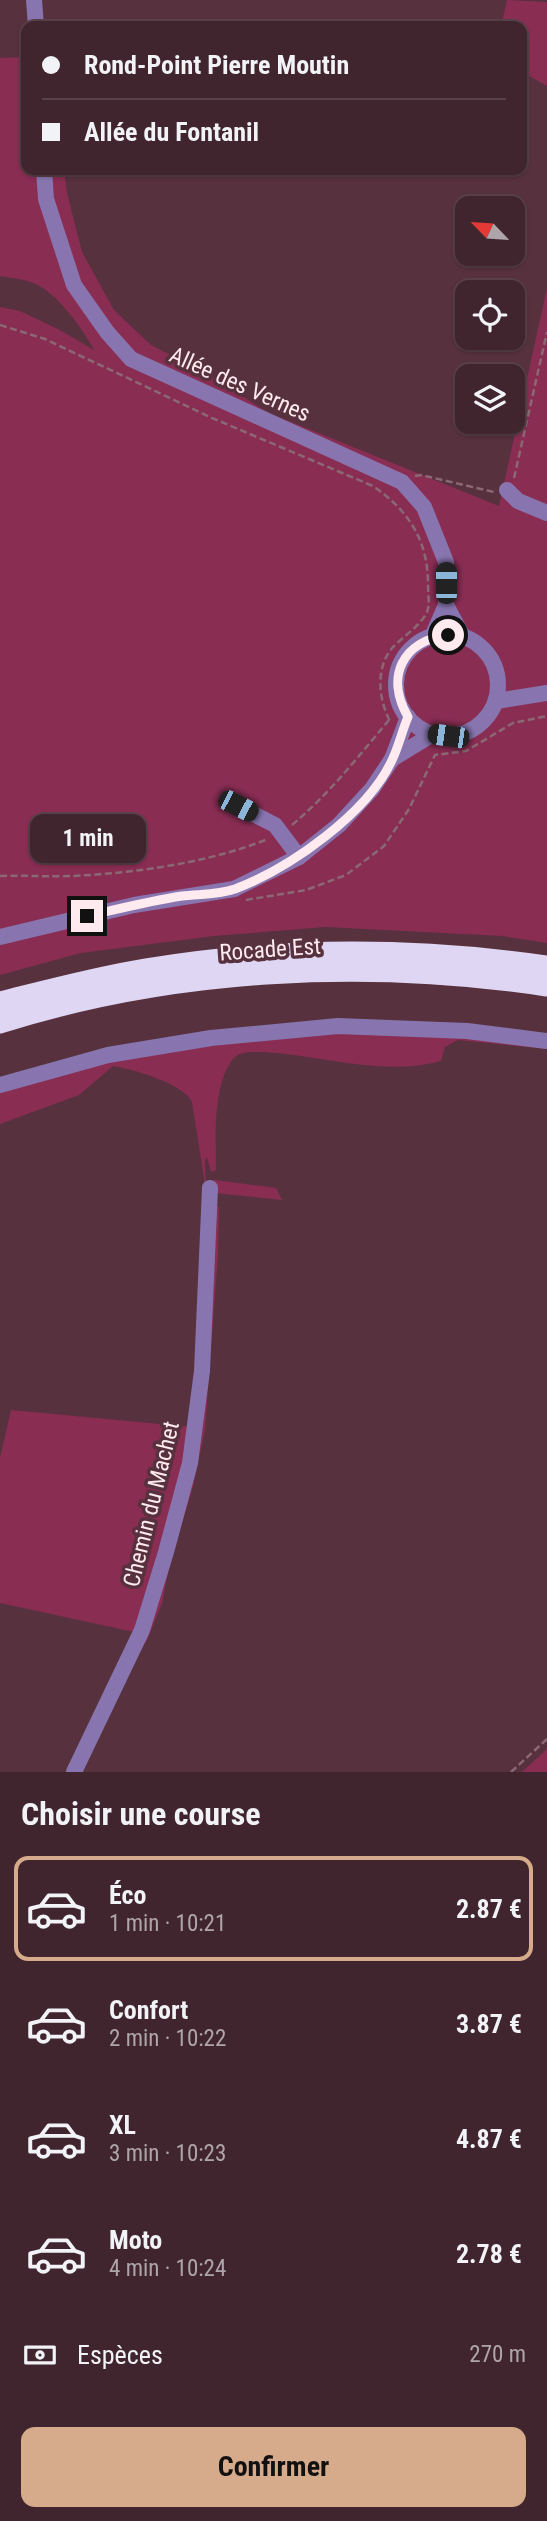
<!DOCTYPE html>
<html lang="fr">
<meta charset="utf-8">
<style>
:root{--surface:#41252e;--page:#482d36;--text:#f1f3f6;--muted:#aea5aa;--line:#5a424a;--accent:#d6ab8b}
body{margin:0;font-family:"Roboto Condensed",sans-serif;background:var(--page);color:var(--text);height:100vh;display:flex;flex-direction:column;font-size:26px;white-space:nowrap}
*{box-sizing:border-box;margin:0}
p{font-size:23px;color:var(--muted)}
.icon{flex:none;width:38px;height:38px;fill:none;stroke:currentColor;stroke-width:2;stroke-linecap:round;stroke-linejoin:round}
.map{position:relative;height:1772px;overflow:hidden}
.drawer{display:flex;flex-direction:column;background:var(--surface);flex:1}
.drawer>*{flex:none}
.hud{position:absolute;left:21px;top:21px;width:506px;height:154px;border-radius:14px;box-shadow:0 2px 5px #0004,0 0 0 2px var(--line);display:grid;align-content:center;height:154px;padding:0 21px;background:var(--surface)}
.needle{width:46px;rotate:295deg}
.controls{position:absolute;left:455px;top:196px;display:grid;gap:14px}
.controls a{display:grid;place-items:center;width:70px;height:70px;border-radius:14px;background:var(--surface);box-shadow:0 2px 5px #0004,0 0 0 2px var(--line);font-size:35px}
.end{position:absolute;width:32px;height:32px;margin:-16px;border:9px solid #feeaef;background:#111;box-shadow:0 0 0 4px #111}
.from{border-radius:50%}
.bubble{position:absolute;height:49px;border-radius:14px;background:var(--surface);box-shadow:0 2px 5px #0004,0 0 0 2px var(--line);font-size:23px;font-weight:700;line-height:49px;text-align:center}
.car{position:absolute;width:21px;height:42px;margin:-21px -10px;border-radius:9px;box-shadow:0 0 5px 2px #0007;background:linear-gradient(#222 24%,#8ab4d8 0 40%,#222 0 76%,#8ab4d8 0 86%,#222 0)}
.hud b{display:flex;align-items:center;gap:24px;height:66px;font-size:26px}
.hud b+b{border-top:2px solid var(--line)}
.hud i{width:18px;height:18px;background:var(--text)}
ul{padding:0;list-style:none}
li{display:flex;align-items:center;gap:21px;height:105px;margin:0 14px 10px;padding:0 7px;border:4px solid transparent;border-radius:14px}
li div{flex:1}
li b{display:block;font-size:26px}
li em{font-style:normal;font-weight:700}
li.on{border-color:var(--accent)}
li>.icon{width:63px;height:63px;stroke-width:1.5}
h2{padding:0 21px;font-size:32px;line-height:84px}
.pay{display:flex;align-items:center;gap:18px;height:77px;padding:0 21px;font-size:26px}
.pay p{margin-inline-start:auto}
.primary-button{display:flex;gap:14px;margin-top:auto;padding:14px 21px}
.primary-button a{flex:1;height:80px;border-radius:14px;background:var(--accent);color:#111;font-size:28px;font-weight:700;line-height:80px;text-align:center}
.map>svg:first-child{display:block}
.green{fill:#892d53}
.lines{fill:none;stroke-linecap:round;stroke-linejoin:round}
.path{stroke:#8a6974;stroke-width:2.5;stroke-dasharray:7 3.5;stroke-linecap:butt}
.minor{stroke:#8875af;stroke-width:16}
.highway{stroke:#ded6f2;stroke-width:21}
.route{stroke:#feeaef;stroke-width:9}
.labels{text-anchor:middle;stroke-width:7;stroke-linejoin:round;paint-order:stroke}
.street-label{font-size:23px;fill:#feeaef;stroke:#57313e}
</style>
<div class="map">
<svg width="547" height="1772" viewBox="0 0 547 1772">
<rect width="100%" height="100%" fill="#57313e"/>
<g class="green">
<path d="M507,0L547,2V86L522,72V26H501Z"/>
<path d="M26,57V170H64L67,193L82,252L114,310L151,345L212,377L269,413L499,506L547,288V943L502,936L326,927L214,936L81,953L0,975V307L20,311L58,329L94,350C83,329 56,291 33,283C23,279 11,278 0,276V58Z"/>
<path d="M352,1031L547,1044V1049L458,1040L445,1047L441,1061C383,1077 321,1055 263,1052C253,1052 239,1051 233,1059C212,1086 216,1139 216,1170L211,1172L207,1157L205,1161L206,1193L191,1448L134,1632L0,1603V1458L11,1410L192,1427L204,1178L192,1102C184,1084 133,1069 113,1066L79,1095L0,1124V1087L125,1055Z"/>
<path d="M215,1180L276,1188L282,1200L214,1193L212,1181Z"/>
<path d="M213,1205L219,1207L218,1255L205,1430L193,1487L170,1563L162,1603L148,1638L139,1653L189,1481Z"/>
<path d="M547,1749V1772H522Z"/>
</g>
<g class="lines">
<g class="path">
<path d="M0,325L45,339L212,418L373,486C409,511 428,540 428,585C428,593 430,605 427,612C420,626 404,636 393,647C375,667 378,700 391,723"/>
<path d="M415,476L421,475L494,492"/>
<path d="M514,478L547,332"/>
<path d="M292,825C329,794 358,757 389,720"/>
<path d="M0,876C24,875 47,877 71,876C137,873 207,863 268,839"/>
<path d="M246,900L306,890L346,875L384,846L409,809L435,755L466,751L513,723L547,716"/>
<path d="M511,1772L547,1739"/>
</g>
<g class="minor">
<path d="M34,0L36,26"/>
<path d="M44,170L46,199L74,285L107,332L131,359L402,482L424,507L446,562V605L432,637"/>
<path d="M507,490L518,501L547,513"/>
<path d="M446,605L463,637"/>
<circle cx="447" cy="685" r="51"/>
<path d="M496,701L547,693"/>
<path d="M392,759L433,734"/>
<path d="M238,806L275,825L299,857"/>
<path d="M0,937L134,905L234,889L299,857L339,825L372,789L392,759L408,717"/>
<path d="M0,1085L108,1055L211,1038L338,1026L467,1031L547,1041"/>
<path d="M74,1772L142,1630L166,1552L190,1463L202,1371L210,1188"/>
</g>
<g class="highway">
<path d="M0,1002C48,990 96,977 145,969C278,947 413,947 547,966"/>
<path d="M0,1023C175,968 366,959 547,986"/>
</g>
</g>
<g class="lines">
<path class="route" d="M87,916C118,909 150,901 182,896C199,894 218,895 235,889C290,868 369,813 393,758C399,745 402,731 408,717C385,677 402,641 448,635"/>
</g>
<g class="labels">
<g class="street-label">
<text transform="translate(240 384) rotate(24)" y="8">Allée des Vernes</text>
<text transform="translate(270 949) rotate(-4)" y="8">Rocade Est</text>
<text transform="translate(151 1504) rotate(-76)" y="8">Chemin du Machet</text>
</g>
</g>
</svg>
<div class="controls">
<a><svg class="needle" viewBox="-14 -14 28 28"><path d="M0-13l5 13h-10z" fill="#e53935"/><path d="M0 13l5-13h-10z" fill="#aea5aa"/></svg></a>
<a><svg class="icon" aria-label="locate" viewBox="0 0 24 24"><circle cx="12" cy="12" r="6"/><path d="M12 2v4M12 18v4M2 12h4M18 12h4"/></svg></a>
<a><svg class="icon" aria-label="layers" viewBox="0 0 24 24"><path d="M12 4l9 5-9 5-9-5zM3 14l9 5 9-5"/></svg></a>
</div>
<i class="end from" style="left:448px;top:635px"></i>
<i class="end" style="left:87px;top:916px"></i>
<div class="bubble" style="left:30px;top:814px;width:116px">1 min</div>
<i class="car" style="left:446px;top:583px;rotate:0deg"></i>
<i class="car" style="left:448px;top:736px;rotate:278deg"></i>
<i class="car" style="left:238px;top:806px;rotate:117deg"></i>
<div class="hud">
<b><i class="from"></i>Rond-Point Pierre Moutin</b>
<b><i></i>Allée du Fontanil</b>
</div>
</div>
<section class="drawer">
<h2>Choisir une course</h2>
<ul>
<li class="on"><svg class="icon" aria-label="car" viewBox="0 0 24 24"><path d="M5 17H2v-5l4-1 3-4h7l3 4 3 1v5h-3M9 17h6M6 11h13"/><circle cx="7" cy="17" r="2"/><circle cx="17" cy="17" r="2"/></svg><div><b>Éco</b><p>1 min · 10:21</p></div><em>2.87 €</em></li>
<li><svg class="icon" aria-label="car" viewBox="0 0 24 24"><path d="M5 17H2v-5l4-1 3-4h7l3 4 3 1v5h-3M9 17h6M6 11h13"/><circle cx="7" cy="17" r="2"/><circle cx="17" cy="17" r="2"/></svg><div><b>Confort</b><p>2 min · 10:22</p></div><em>3.87 €</em></li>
<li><svg class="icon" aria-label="car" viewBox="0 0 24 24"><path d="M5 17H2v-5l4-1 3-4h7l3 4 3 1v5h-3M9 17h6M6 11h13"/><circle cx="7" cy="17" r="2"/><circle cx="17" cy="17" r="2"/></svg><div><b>XL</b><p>3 min · 10:23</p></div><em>4.87 €</em></li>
<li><svg class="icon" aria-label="car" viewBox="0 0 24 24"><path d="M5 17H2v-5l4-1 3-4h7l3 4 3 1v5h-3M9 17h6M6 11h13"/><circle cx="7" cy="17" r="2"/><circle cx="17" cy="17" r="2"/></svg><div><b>Moto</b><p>4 min · 10:24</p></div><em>2.78 €</em></li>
</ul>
<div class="pay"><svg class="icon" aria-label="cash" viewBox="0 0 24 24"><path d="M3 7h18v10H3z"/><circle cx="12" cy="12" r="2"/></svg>Espèces<p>270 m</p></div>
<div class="primary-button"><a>Confirmer</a></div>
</section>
